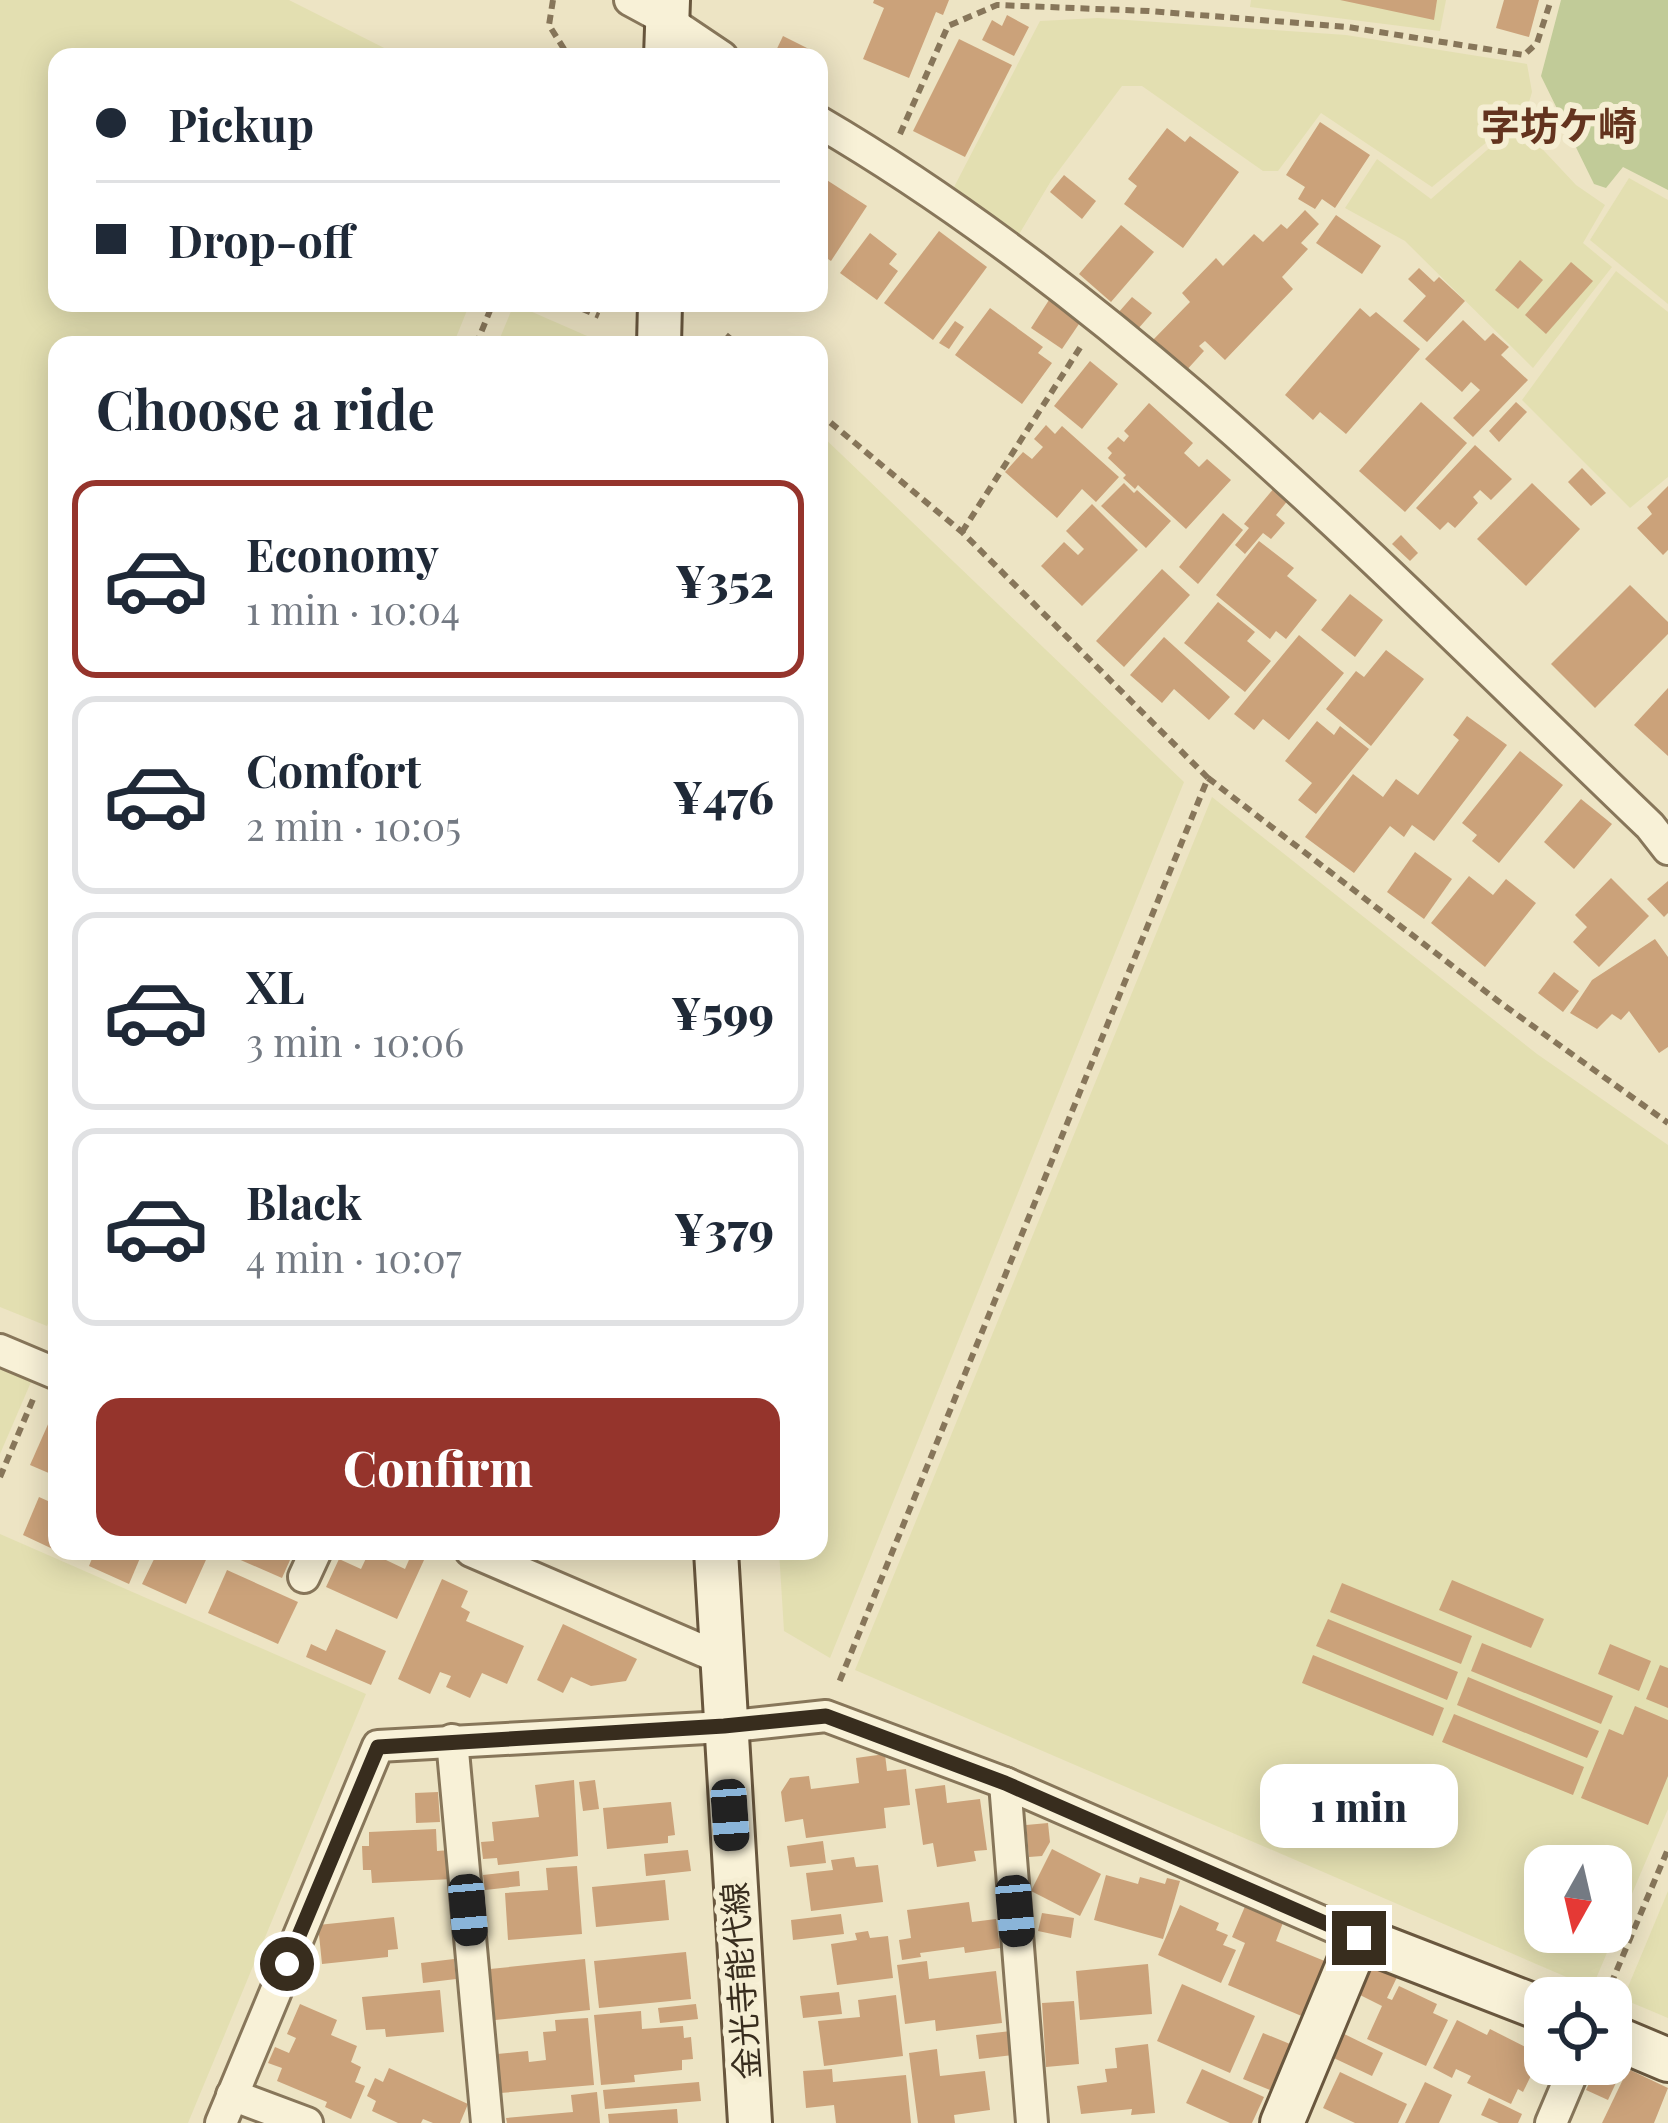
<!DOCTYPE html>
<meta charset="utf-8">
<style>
:root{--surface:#fff;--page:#f6f6f7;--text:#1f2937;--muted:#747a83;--line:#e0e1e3;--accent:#95342c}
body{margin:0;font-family:"Playfair Display","Noto Sans JP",serif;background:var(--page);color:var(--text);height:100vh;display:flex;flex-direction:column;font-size:45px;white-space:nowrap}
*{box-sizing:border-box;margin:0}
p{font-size:39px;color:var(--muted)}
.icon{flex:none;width:66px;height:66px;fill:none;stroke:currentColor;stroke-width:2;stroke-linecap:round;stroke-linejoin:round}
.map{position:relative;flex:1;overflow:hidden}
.side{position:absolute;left:48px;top:336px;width:780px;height:1224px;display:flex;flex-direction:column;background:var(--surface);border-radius:24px;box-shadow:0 6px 30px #0003}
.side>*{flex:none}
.top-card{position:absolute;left:48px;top:48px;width:780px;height:264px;border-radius:24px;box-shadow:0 6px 30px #0003;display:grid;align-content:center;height:264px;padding:0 48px;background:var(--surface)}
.needle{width:78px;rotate:188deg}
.controls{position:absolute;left:1524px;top:1845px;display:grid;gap:24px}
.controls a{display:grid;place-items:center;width:108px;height:108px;border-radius:24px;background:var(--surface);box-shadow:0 6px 30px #0003;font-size:60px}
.end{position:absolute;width:54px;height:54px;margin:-27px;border:15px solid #382d1e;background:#fff;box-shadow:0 0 0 6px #fff}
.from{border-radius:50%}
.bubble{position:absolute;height:84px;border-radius:24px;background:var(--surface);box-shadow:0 6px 30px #0003;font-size:39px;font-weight:800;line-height:84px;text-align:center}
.car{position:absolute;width:36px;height:72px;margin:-36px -18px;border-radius:15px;box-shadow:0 0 9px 3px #0007;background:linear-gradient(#222 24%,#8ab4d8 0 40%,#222 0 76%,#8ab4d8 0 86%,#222 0)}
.top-card b{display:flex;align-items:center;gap:42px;height:114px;font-size:45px}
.top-card b+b{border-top:3px solid var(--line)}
.top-card i{width:30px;height:30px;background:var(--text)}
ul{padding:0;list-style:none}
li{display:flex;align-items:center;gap:36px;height:198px;margin:0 24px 18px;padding:0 24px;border:6px solid var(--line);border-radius:24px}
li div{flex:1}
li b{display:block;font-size:45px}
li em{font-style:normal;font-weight:800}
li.current{border-color:var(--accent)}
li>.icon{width:108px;height:108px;stroke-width:1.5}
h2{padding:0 48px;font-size:54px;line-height:144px}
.button{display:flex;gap:24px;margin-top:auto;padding:24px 48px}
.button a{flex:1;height:138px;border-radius:24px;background:var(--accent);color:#fff;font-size:48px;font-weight:800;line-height:138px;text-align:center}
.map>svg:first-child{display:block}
.farmland{fill:#e3dfb1;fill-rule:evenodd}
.green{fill:#c1cb98}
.building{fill:#cba27a}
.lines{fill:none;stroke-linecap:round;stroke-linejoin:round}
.street-casing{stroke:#87765a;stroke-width:36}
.secondary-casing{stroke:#69573e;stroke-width:48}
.path{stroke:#87765a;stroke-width:6;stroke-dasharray:9 6;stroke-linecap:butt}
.street{stroke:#f8f1d7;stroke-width:30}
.secondary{stroke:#f8f1d7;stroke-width:42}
.route{stroke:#382d1e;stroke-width:15}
.labels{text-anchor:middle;stroke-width:12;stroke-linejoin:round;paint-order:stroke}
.street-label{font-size:33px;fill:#382d1e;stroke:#f5eed3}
.quarter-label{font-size:39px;font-weight:bold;fill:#63331e;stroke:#f5eed3}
</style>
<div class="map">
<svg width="1668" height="2123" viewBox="0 0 1668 2123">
<rect width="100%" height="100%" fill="#ede4c4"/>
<g class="farmland">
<path d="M0,0H289L402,57H57V303H470L453,345H57V1303L47,1326L0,1307Z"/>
<path d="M1251,0H1446L1440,31L1250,7Z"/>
<path d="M1098,18L1346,35L1527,64L1532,92L1527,109L1432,187L1321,113L1278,171H1263L1142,86H1122L1051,181L1018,236L952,191L1040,21Z"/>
<path d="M1518,123L1576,185L1605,205L1583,243L1612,267L1533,368L1405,241L1345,208L1377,159L1431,199Z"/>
<path d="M1629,178L1668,200V304L1590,240Z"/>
<path d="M1616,271L1668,312V477L1630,508L1522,400Z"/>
<path d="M514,304L594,339V345H497Z"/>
<path d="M819,433L1184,782L830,1658L784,1631L779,1551H819Z"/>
<path d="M1212,797L1537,1054L1668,1145V1809L1592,1988L855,1670ZM1545,1866H1611V1932H1545Z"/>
<path d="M0,1369L31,1382L0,1454Z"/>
<path d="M0,1534L366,1694L188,2123H0Z"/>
<path d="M1668,1891V2018L1623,1999Z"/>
</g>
<path class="green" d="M1561,0H1668V190L1623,167L1606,188L1594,184L1541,76Z"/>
<g class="building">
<path d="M874,0H949L943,15L936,12L909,78L863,59L884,8L873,3Z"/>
<path d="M1340,0H1437L1434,20Z"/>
<path d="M1504,0H1539L1529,37L1496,28Z"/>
<path d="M1007,15L1029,27L1014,56L982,40L992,20L1002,26Z"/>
<path d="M783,36L813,51L810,57H773Z"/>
<path d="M959,39L1012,65L965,157L913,131Z"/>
<path d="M1320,122L1370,155L1335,208L1322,199L1315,209L1298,199L1305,187L1286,175Z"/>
<path d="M1167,128L1185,142L1190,136L1239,172L1183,248L1124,204L1137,186L1128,179Z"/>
<path d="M819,175L867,206L831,261L819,253Z"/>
<path d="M1064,175L1096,201L1082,219L1050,192Z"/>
<path d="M1305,210L1319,224L1301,243L1308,249L1282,277L1293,289L1225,360L1205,341L1199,346L1204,351L1184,373L1151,342L1190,302L1182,293L1216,258L1223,266L1254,234L1263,242L1281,224L1287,229Z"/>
<path d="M1336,215L1381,246L1362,274L1316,243Z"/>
<path d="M1121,225L1154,252L1111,302L1079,274Z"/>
<path d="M939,231L987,267L933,340L884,303Z"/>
<path d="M870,233L897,254L889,264L898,271L877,300L840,273Z"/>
<path d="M1520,260L1543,280L1518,309L1495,290Z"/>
<path d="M1571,262L1593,281L1546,334L1525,315Z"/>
<path d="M1419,268L1434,282L1439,277L1465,301L1427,342L1403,321L1426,296L1408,279Z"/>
<path d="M1132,297L1152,313L1137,330L1118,313Z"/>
<path d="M1049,300L1081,321L1062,349L1031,328Z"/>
<path d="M990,308L1043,347L1038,353L1052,363L1022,404L955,355Z"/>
<path d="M1360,308L1370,317L1376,312L1420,349L1346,434L1320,412L1313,420L1285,395Z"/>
<path d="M1463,320L1485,341L1493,333L1509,347L1501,355L1528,380L1473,437L1453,418L1480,390L1471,382L1462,392L1425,359Z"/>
<path d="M955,321L964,327L949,349L939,343Z"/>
<path d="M1090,361L1118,384L1082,429L1054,406Z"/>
<path d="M1421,402L1467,443L1405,512L1359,471Z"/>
<path d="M1516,402L1527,412L1499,442L1489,431Z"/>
<path d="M1149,403L1193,443L1184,453L1199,467L1207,459L1231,480L1186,529L1138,485L1135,489L1123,478L1126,475L1108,458L1112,453L1107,448L1118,437L1124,442L1129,436L1124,431Z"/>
<path d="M1046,425L1055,434L1062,426L1119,477L1096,502L1082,489L1057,518L1005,472L1023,452L1032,459L1043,447L1034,439Z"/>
<path d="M1475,445L1512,479L1491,500L1480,490L1473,497L1478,503L1455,528L1448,522L1440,530L1416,508Z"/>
<path d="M1582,468L1606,493L1591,506L1568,482Z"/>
<path d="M1124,483L1134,493L1137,490L1171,521L1146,548L1101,506Z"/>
<path d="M1532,483L1580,529L1526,586L1477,539Z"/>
<path d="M1668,486V550L1663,555L1637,528L1652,514L1647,507Z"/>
<path d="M1275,487L1289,499L1276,515L1285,523L1271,539L1263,533L1245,554L1235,545L1249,528L1244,524Z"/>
<path d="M1092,504L1138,550L1082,606L1041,566L1064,542L1078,555L1084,549L1066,531Z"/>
<path d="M1223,513L1243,530L1198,584L1179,567Z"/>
<path d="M1401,535L1418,553L1410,561L1392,544Z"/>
<path d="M1259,541L1294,568L1287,576L1317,600L1286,639L1276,631L1270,639L1216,595Z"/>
<path d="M1162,569L1190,595L1124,667L1096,641Z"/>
<path d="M1630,585L1668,622V634L1595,708L1551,664Z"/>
<path d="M1350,594L1383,620L1355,657L1321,630Z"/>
<path d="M1218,602L1255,632L1247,641L1271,661L1245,692L1184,643Z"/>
<path d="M1299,635L1344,673L1289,740L1263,719L1254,730L1234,714Z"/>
<path d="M1164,637L1230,697L1209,720L1174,689L1162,703L1130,675Z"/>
<path d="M1386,650L1424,679L1371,746L1326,709L1356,671L1364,677Z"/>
<path d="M1668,688V756L1634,725Z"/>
<path d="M1467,716L1507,745L1434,841L1412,825L1404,837L1390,826L1354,873L1305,837L1353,774L1383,797L1396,779L1418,795L1459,740L1453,735Z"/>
<path d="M1317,721L1334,735L1340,726L1369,749L1316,814L1298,800L1312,783L1285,761Z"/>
<path d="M1520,751L1563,785L1499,863L1472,841L1477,835L1462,823Z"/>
<path d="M1581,799L1612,824L1574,869L1544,842Z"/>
<path d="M1415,852L1452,879L1424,919L1387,892Z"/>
<path d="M1469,876L1493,895L1506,879L1536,903L1485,967L1431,923Z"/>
<path d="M1611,878L1649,916L1599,967L1573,942L1587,927L1575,915Z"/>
<path d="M1668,881V913L1664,917L1647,899Z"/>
<path d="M1655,939L1668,957V1047L1659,1053L1629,1011L1621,1020L1612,1014L1597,1029L1570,1013L1592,980Z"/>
<path d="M1554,972L1579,991L1563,1012L1538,993Z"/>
<path d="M57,1404V1461L51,1474L30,1465Z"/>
<path d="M39,1497L57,1505V1551L23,1535Z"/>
<path d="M95,1551H143L129,1584L89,1566Z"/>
<path d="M148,1551H210L186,1604L142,1584L156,1555Z"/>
<path d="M220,1551H294L282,1578Z"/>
<path d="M369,1552L405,1569L412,1553L424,1560L397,1619L326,1587L339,1559L361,1569Z"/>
<path d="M227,1570L298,1602L278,1644L208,1613Z"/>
<path d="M442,1579L468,1591L461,1607L470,1612L466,1621L524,1646L507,1684L482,1673L470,1698L446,1687L451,1676L440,1672L430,1694L398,1679Z"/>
<path d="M1452,1580L1544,1619L1531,1648L1439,1610Z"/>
<path d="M1342,1583L1472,1636L1461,1664L1330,1612Z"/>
<path d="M1328,1619L1458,1672L1447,1700L1316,1646Z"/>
<path d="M563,1624L637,1659L626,1681L591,1686L571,1677L563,1693L537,1680Z"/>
<path d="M336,1629L386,1651L371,1685L306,1657L311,1644L326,1651Z"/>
<path d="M1482,1643L1613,1696L1601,1724L1471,1671Z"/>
<path d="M1610,1644L1651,1661L1639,1691L1598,1674Z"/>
<path d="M1313,1655L1444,1708L1433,1736L1302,1683Z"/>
<path d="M1660,1665L1668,1668V1708L1646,1699Z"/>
<path d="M1468,1677L1599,1731L1587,1758L1457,1705Z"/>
<path d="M1635,1706L1668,1720V1776L1648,1825L1581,1798L1609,1729L1623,1735Z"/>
<path d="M1454,1714L1584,1767L1573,1795L1442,1742Z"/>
<path d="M885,1754L887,1771L906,1769L910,1805L884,1808L886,1828L806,1838L803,1819L785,1822L781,1792L790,1778L809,1776L811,1789L859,1783L856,1758Z"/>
<path d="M574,1780L578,1856L498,1865L497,1858L483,1859L481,1842L494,1841L492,1822L539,1817L535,1785Z"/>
<path d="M595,1780L599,1809L583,1811L579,1782Z"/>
<path d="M945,1785L947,1803L980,1799L987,1850L974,1851L976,1861L937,1867L933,1843L923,1845L915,1789Z"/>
<path d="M438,1792L440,1822L416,1823L415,1793Z"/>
<path d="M671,1802L675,1835L668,1836V1843L607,1849L603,1808Z"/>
<path d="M1048,1823L1050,1842L1042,1856L1029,1857L1026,1825Z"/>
<path d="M436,1829L437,1851L450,1850L452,1879L372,1883L371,1870H363L362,1846H369V1832Z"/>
<path d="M823,1841L826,1863L790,1867L787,1846Z"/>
<path d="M1052,1849L1101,1874L1080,1916L1031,1891Z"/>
<path d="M688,1850L691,1871L646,1876L644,1854Z"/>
<path d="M854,1857L856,1867L878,1865L883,1902L811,1911L806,1873L833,1870L831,1860Z"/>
<path d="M577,1866L582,1934L508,1940L505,1893L548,1890L546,1868Z"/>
<path d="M519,1871L520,1886L485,1890L483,1875Z"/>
<path d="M1106,1875L1138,1884L1140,1877L1165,1884L1167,1878L1180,1881L1163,1939L1094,1920Z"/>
<path d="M665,1880L669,1920L596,1927L592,1887Z"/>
<path d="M969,1902L972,1922L996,1919L1000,1948L965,1953L964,1947L920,1953L921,1957L902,1960L899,1940L911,1938L907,1910Z"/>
<path d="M1246,1904L1284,1920L1276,1941L1327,1962L1304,2017L1228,1985L1245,1943L1232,1937Z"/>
<path d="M1180,1905L1219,1923L1216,1930L1228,1935L1223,1945L1236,1950L1221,1983L1158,1955Z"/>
<path d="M1042,1913L1074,1918L1071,1938L1038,1931Z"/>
<path d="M841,1914L844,1934L793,1940L791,1920Z"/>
<path d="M394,1917L398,1949L388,1950V1957L322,1964L318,1925Z"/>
<path d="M868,1931L870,1938L888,1936L893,1978L837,1985L831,1944L857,1940L855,1933Z"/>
<path d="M686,1952L691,1999L599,2008L594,1961Z"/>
<path d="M454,1959L456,1979L423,1983L421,1963Z"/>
<path d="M585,1959L590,2010L495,2020L490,1969Z"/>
<path d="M927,1961L929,1979L996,1971L1002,2023L936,2031L935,2020L905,2024L897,1965Z"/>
<path d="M1378,1963L1399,1973L1387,1998L1392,2000L1399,1986L1437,2004L1433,2013L1448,2020L1426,2066L1367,2039L1382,2006L1354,1992L1364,1969Z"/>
<path d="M1148,1964L1152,2014L1080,2020L1076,1971Z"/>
<path d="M1182,1984L1255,2016L1230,2073L1157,2041Z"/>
<path d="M440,1990L444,2032L386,2037L385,2029L366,2030L362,1997Z"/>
<path d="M839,1992L842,2014L803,2018L800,1996Z"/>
<path d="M896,1995L903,2056L824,2066L818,2021L860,2017L858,2000Z"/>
<path d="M1074,2001L1079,2064L1046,2067L1042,2003Z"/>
<path d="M300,2004L337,2020L331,2035L357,2046L351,2062L361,2067L355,2082L365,2086L351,2119L325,2107L327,2102L277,2081L282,2068L268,2063L275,2047L289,2053L296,2038L287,2034Z"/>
<path d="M696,2004L698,2019L660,2023L658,2008Z"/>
<path d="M641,2011L642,2029L683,2026L684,2038L691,2037L693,2059L682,2060V2070L634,2075L635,2082L601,2085L594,2015Z"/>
<path d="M588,2018L594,2085L500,2093L497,2054L528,2051L529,2062L546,2060L543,2032L556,2031L555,2020Z"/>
<path d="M1457,2020L1487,2035L1490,2029L1541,2055L1523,2092L1518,2089L1511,2104L1467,2083L1471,2076L1456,2069L1452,2078L1433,2068Z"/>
<path d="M1334,2029L1383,2053L1372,2076L1323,2053Z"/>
<path d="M1011,2031L1013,2055L979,2059L976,2035Z"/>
<path d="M1263,2033L1290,2044L1270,2090L1243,2079Z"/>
<path d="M1148,2044L1155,2113L1131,2115L1132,2109L1081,2114L1077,2086L1107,2082L1105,2069L1117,2068L1115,2048Z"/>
<path d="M937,2049L940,2076L985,2071L990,2110L954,2115L955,2123H918L909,2053Z"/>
<path d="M1598,2064L1621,2072L1608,2100L1586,2090Z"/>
<path d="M389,2068L468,2104L460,2123H433L423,2119L421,2123H398L372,2111L376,2101L367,2096L375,2078L383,2082Z"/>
<path d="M832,2069L833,2082L906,2075L911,2123H836L834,2105L806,2108L803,2071Z"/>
<path d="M1202,2069L1264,2097L1252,2123H1230L1186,2103Z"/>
<path d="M1628,2069L1668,2088L1654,2123H1602Z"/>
<path d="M1340,2072L1407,2104L1398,2123H1355L1323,2108Z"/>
<path d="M699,2082L701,2101L605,2109L603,2090Z"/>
<path d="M1425,2082L1452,2095L1439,2123H1405Z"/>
<path d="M597,2092L600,2123H507L506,2118L573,2112L571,2095Z"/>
<path d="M1489,2098L1522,2114L1518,2123H1499L1481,2115Z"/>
<path d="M677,2109L678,2123H609L608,2114Z"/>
</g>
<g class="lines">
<defs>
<g id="street">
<path d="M630,0L667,20L722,57"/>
<path d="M819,122C1130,304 1391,578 1650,826L1668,849"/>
<path d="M0,1350L57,1374"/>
<path d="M471,1551L722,1659"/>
<path d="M304,1577L316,1551"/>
<path d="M452,1740L487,2123"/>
<path d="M1005,1783L1032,2123"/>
<path d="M232,2095L307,2123"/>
<path d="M221,2123L378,1746L724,1727L826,1716L1005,1783L1359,1938"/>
<path d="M1551,2123L1576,2064"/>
</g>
<g id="secondary">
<path d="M666,57L668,0"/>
<path d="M659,345L660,303"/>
<path d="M716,1551L750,2123"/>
<path d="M1611,2036L1668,2060"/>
<path d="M1282,2123L1359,1938L1545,2010"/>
</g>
</defs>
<use href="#street" class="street-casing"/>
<use href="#secondary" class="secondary-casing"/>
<g class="path">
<path d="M553,0L549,25L569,57"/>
<path d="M900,134L948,26L997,5L1149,11L1348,27L1524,55L1537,43L1551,0"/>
<path d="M568,303L599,316"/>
<path d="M726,335L738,345"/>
<path d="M476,345L493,303"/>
<path d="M819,413L962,532L1208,778L838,1685"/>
<path d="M962,532L1083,343"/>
<path d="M1208,778L1498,1001L1668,1123"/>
<path d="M0,1477L34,1397"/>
<path d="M1605,1998L1668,1849"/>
</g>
<use href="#street" class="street"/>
<use href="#secondary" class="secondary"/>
</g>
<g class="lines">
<path class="route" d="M287,1964L378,1747L724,1726L826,1716L1005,1783L1359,1938"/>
</g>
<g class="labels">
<g class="street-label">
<text transform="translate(741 1981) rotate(-94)" y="12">金光寺能代線</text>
</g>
<g class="quarter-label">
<text x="1559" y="140">字坊ケ崎</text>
</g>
</g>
</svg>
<div class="controls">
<a><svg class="needle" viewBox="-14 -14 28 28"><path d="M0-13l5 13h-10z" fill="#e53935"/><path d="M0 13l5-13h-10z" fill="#747a83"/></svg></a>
<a><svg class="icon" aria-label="locate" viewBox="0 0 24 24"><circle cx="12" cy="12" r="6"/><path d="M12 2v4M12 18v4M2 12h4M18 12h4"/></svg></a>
</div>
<i class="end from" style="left:287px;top:1964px"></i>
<i class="end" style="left:1359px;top:1938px"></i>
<div class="bubble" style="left:1260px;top:1764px;width:198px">1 min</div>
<i class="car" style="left:730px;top:1815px;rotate:176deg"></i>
<i class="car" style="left:468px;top:1910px;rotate:175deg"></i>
<i class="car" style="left:1015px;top:1911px;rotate:175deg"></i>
<div class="top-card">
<b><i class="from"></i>Pickup</b>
<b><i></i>Drop-off</b>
</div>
<section class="side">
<h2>Choose a ride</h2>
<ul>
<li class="current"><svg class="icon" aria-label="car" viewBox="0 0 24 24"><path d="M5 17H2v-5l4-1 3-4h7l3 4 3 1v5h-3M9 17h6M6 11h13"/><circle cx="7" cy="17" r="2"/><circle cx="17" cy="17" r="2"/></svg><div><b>Economy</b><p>1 min · 10:04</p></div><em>¥352</em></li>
<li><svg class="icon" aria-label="car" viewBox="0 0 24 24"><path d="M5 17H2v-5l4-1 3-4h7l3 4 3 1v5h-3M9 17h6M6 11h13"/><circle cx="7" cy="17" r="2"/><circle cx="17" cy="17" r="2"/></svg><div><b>Comfort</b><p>2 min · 10:05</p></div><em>¥476</em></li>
<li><svg class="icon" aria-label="car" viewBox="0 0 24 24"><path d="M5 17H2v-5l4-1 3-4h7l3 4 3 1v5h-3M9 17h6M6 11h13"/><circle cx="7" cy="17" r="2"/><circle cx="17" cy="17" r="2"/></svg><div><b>XL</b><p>3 min · 10:06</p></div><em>¥599</em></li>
<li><svg class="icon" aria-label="car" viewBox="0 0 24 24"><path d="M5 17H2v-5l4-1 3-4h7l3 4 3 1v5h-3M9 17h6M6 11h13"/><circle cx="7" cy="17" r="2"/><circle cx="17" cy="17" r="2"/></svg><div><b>Black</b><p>4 min · 10:07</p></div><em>¥379</em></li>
</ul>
<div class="button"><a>Confirm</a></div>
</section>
</div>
